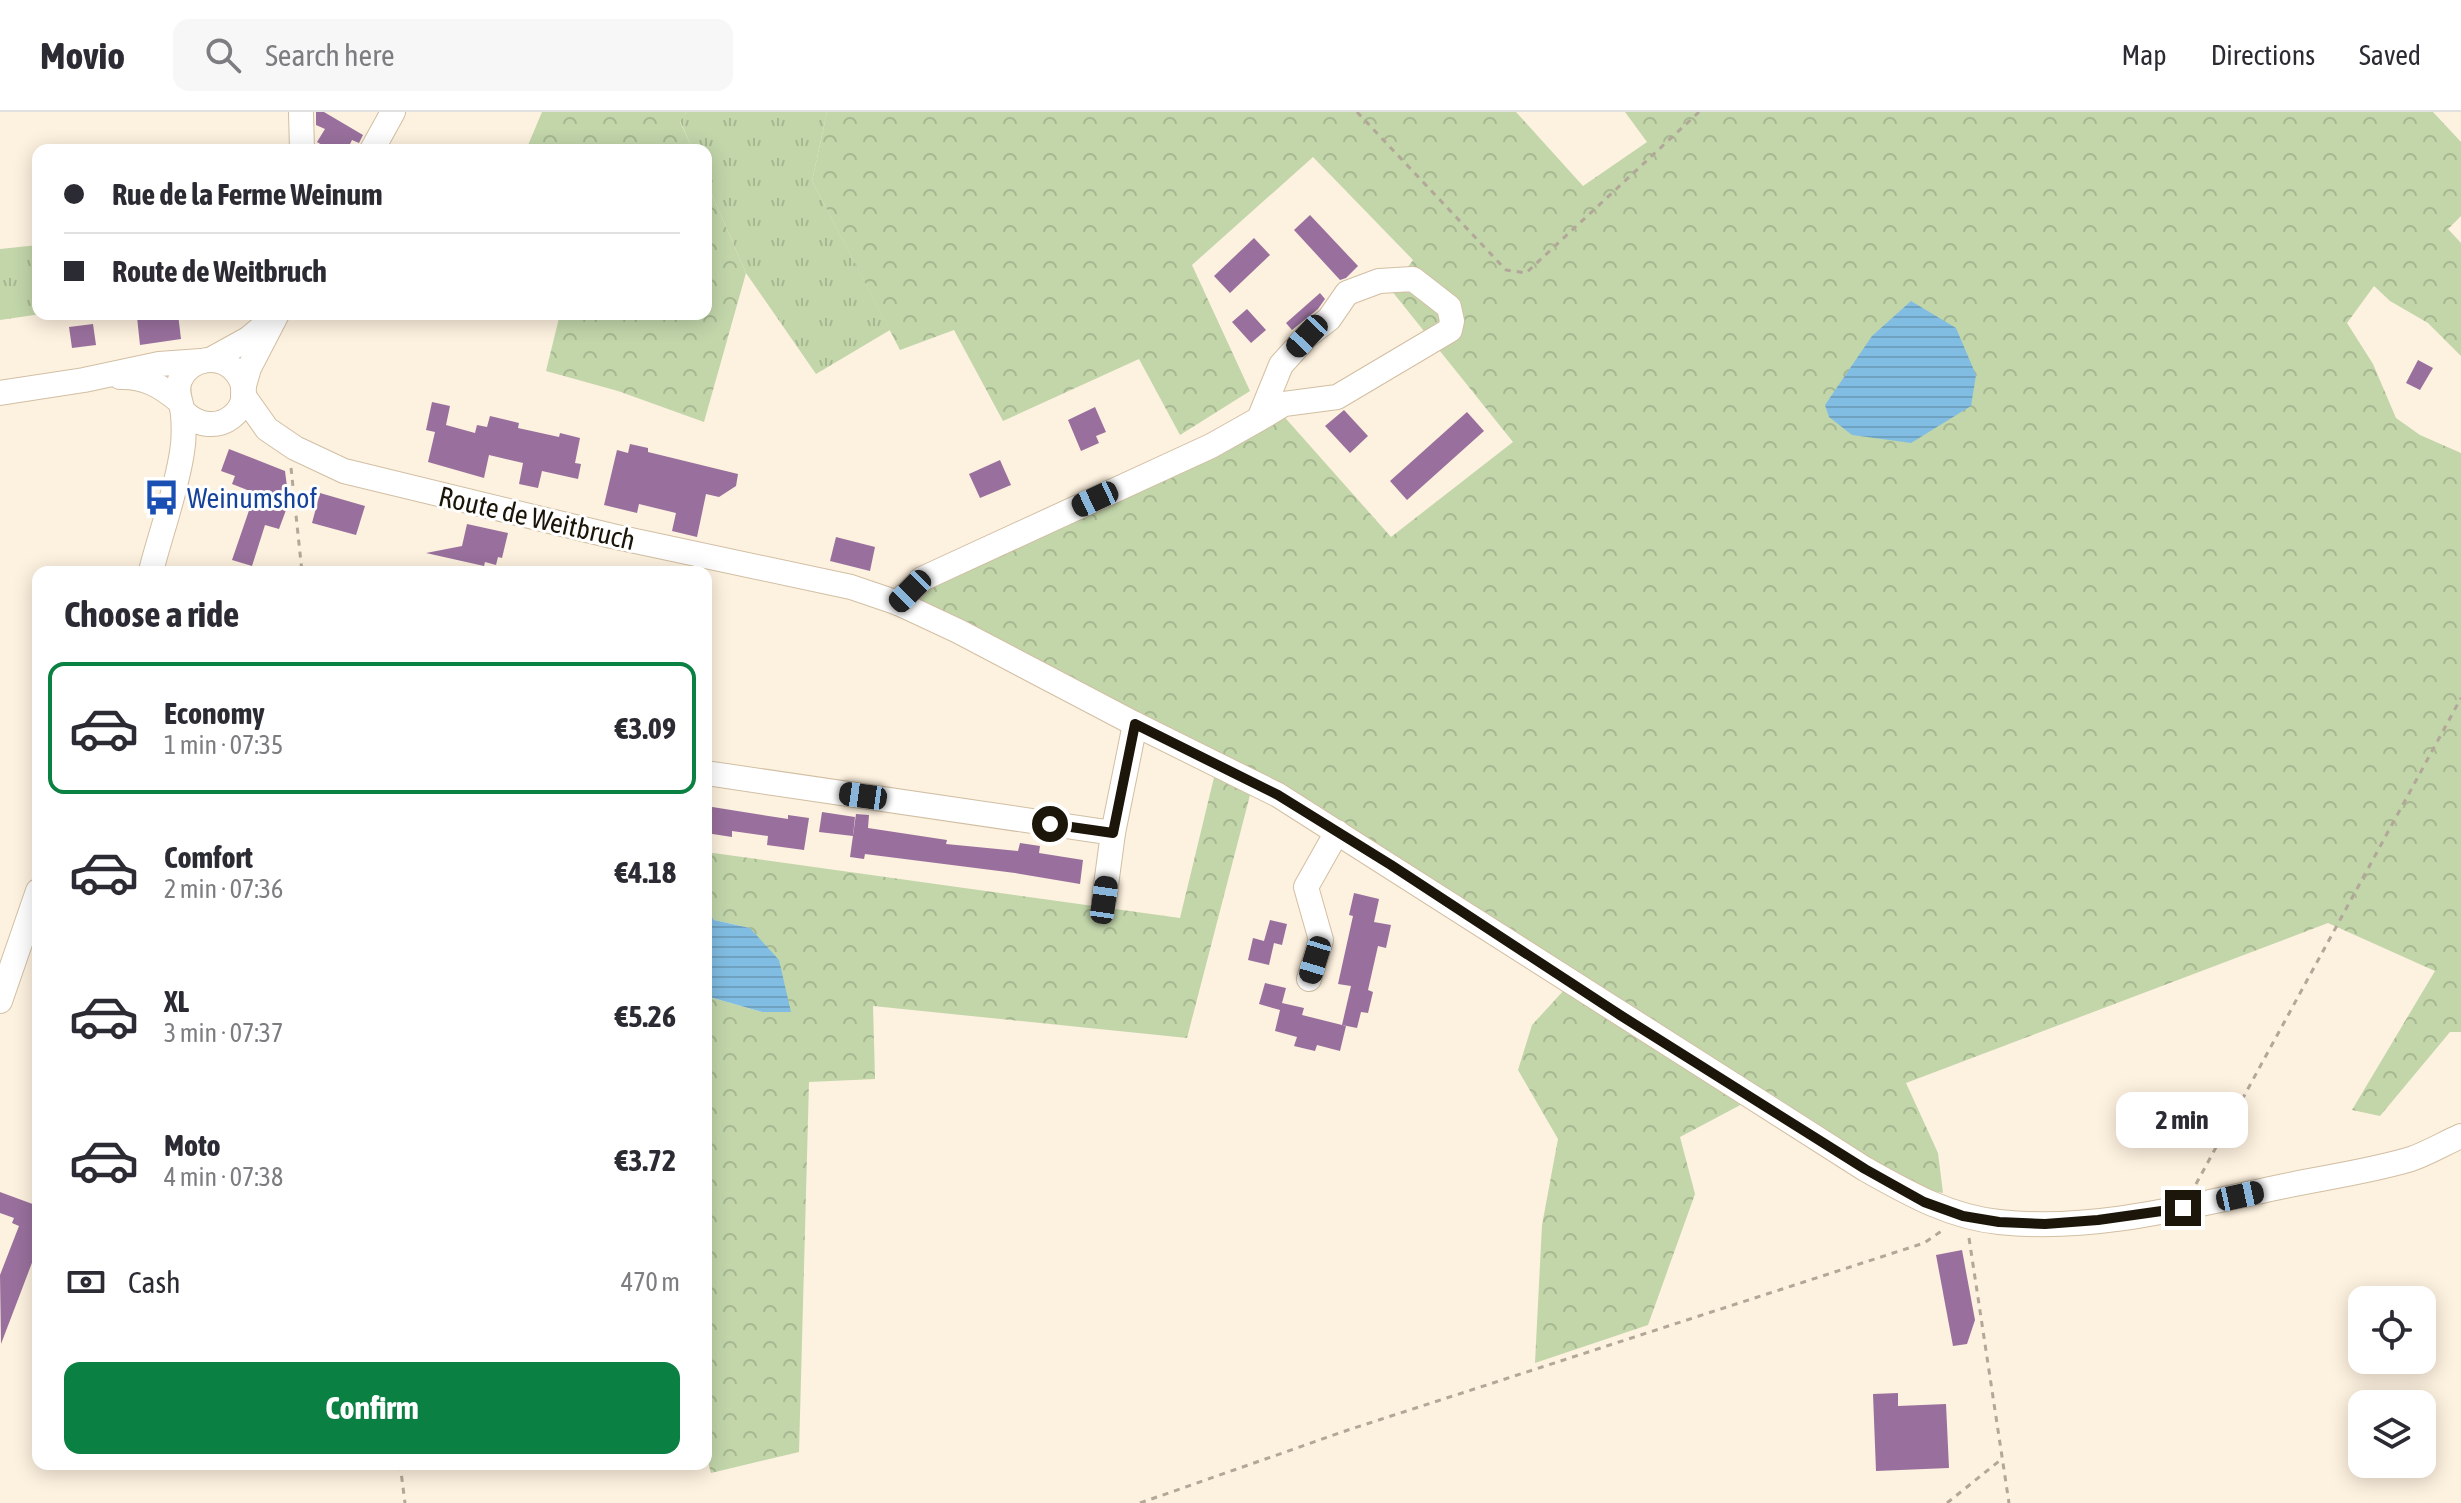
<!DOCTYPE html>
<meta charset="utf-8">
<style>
:root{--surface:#fff;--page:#f7f7f7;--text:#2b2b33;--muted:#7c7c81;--line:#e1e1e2;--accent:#0b8043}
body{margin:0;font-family:"Asap Condensed",sans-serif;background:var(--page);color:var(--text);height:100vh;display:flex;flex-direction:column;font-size:30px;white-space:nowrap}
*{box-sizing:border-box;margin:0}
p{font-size:26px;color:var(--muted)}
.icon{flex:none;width:44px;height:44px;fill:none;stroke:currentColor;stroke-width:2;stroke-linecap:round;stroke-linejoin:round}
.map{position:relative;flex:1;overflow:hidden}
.details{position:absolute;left:32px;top:454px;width:680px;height:904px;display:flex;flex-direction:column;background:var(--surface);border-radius:16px;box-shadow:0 4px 20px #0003}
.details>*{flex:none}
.hud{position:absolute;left:32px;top:32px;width:680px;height:176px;border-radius:16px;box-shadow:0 4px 20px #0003;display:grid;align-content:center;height:176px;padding:0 32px;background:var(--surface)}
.fabs{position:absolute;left:2348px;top:1174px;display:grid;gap:16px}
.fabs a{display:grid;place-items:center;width:88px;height:88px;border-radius:16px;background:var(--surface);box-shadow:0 4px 20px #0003;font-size:40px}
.end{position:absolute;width:36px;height:36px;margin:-18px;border:10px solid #1c150a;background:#fff;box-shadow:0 0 0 4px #fff}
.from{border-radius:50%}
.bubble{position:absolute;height:56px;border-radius:16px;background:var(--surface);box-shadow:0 4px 20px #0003;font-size:26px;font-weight:700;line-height:56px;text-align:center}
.car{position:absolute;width:24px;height:48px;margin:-24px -12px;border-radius:10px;box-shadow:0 0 6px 2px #0007;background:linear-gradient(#222 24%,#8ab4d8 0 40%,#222 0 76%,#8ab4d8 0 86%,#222 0)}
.hud b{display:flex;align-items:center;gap:28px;height:76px;font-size:30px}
.hud b+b{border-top:2px solid var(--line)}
.hud i{width:20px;height:20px;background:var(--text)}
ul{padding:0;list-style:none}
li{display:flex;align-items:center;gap:24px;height:132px;margin:0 16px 12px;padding:0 16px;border:4px solid transparent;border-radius:16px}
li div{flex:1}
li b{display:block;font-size:30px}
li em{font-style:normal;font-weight:700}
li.active{border-color:var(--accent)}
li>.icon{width:72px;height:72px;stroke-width:1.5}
h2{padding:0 32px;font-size:36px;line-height:96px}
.pay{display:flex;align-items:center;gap:20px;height:88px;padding:0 32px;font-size:30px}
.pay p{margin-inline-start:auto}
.cta{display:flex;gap:16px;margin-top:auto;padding:16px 32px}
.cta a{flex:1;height:92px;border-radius:16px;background:var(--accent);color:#fff;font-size:32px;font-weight:700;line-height:92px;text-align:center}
header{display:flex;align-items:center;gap:48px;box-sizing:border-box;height:112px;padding:0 40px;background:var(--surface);border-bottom:2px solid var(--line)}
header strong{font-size:38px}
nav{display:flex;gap:44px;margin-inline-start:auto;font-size:28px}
.search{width:560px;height:72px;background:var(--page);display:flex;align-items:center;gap:20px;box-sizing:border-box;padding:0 28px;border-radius:16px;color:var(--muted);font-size:30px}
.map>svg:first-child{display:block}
.grass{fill:url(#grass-tufts)}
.forest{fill:url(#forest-crowns)}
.water{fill:url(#water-rules)}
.building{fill:#99709d}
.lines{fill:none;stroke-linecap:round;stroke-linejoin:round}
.minor-casing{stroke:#d2bfa3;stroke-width:26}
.path{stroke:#b2a798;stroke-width:3;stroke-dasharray:6 6;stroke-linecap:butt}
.minor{stroke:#fff;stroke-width:24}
.route{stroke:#1c150a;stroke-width:10}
.labels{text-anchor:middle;stroke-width:6;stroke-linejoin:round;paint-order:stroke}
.transit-label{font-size:28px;fill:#164399;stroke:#fff;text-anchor:start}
.street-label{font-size:28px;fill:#1c150a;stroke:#fff}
</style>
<header>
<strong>Movio</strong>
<div class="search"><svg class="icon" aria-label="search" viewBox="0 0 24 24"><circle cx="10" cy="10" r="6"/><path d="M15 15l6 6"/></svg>Search here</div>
<nav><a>Map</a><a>Directions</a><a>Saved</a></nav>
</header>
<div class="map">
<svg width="2461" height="1391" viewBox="0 0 2461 1391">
<defs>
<pattern id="grass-tufts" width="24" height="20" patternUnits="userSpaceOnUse" patternTransform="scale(2)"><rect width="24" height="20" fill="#c2d6aa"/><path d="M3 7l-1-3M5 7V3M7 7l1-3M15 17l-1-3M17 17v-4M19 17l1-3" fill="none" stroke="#a6b791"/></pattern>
<pattern id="forest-crowns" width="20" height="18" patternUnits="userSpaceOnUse" patternTransform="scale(2)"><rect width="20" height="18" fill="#c2d6aa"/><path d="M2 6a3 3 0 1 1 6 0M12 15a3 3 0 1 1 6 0" fill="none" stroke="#a6b791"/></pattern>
<pattern id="water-rules" width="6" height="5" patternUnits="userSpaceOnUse" patternTransform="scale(2)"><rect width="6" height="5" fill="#81bde2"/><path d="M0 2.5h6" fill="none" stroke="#6fa2c1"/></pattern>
</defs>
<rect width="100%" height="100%" fill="#fdf1df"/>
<g class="grass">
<path d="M686,0H827L812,69L890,218L816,262L746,161L706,69V38H693L680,9Z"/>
<path d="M38,133V202H41L0,208V137Z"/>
</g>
<g class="forest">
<path d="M542,0H686L680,10L693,38H526Z"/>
<path d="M827,0H1516L1583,74L1647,30L1625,0H2433L2461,30V104L2448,117L2461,131V244L2428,211L2390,189L2374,174L2347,211L2373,252L2396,306L2420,323L2461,341V920H2450L2380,1004L2352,998L2435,859L2328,811L1906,971L1938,1041L1943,1081L1910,1075L1256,660L1187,926L873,894L875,967L809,970L799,1340L711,1361L706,1343V884L762,900L750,816L714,808L706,796V740L1180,806L1218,649L913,488L937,468L1280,300L1391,425L1513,330L1391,178L1413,148L1313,45L1192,153L1250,279L1180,323L1139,247L1003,309L954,218L900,238L812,69Z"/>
<path d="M706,69L746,161L704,310L618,279L546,259L560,202H706Z"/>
<path d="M1565,877L1746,990L1680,1025L1695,1082L1648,1213L1535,1251L1542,1113L1558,1027L1518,958L1532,913Z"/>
</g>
<g class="water">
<path d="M1911,189L1956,216L1976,263L1971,294L1911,331L1852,323L1829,305L1825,293L1872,224Z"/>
<path d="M706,796L714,808L750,816L779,848L791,900H762L706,884Z"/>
</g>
<g class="building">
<path d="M316,0H324L363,23L359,31L352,28L347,38H319L322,33L317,30L325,17L316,13Z"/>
<path d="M1310,103L1358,154L1346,166L1340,168L1294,118Z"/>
<path d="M1254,126L1270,143L1230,181L1214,164Z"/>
<path d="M1320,181L1325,187L1318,197L1292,218L1286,211Z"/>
<path d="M1247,197L1266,218L1251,231L1232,210Z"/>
<path d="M161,202H178L181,227L140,233L137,205Z"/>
<path d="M93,212L96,233L72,236L69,215Z"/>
<path d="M2418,248L2433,256L2420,278L2406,271Z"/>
<path d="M432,290L450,294L446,313L475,321L477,313L487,315L490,304L519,311L518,316L559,325L560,321L580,326L575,351L581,352L578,367L542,359L538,376L519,372L523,351L489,343L484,366L428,350L435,320L426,318Z"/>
<path d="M1095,295L1106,320L1096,324L1099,331L1081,339L1068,308Z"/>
<path d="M1344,298L1368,324L1350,341L1325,314Z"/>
<path d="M1467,300L1484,319L1407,388L1390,369Z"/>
<path d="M630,332L648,336V340L738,362L736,374L719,385L706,382L697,425L672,419L676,401L639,392L637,401L604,393L617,338L628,341Z"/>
<path d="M229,337L285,359L289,390L279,417L265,413L252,454L232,448L255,381L232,372L235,364L221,359Z"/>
<path d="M1000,348L1011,373L980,386L969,362Z"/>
<path d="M320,381L365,394L356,423L312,411Z"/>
<path d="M467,412L508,421L502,446L498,445L496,453L485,450L484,454L426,441L462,434Z"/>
<path d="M836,425L875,435L870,459L830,449Z"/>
<path d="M706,694L788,707V703L809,706L804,738L767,733L768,724L732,719V725L706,721Z"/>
<path d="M822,700L855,705L853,724L819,720Z"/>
<path d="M856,702L869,703L868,716L947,728L946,732L1018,739L1020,731L1040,734L1039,741L1083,748L1080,772L1015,761L865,742L864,747L850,745Z"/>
<path d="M1354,781L1379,787L1374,810L1391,813L1386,836L1378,834L1368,878L1373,880L1368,901L1361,900L1357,916L1342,913L1351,874L1338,872L1353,804L1349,803Z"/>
<path d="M1270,808L1287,812L1282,833L1274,831L1269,853L1248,848L1253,826L1264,829Z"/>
<path d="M1265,871L1286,876L1282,891L1304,896L1302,903L1346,914L1340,939L1317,933L1315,939L1294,934L1297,925L1275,919L1280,898L1259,892Z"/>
<path d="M0,1080L38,1094V1135L1,1232L0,1163L19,1114L12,1111L14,1106L0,1101Z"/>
<path d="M1962,1138L1975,1208L1967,1232L1953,1234L1936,1143Z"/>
<path d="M1898,1281V1294L1946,1292L1949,1356L1876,1359L1873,1282Z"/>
</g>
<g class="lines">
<defs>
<g id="minor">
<path d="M301,0L302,38"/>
<path d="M372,38L393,0"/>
<path d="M210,248L248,227L266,212"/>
<path d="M120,265C144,264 161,274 179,289"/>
<path d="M243,277L249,256L277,202"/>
<path d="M0,281L84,268L159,252L201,249"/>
<path d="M243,283L267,317L295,336L344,359L612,424L851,475L898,491L958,519L1135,612L1278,683L1865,1057C1908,1081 1949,1105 1999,1110C2091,1120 2186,1095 2275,1076C2320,1066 2368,1060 2411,1047C2428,1041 2445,1031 2461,1024"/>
<path d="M151,459C161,420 176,380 182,340C184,329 184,315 183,303C182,290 175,281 180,268C190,245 221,241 236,260C263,294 215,333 183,299"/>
<path d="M898,491L922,467L1211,334L1259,307L1281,253L1307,224L1329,207L1347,181L1379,169L1413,167L1449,195L1452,209L1450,218L1337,285L1284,292L1259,307"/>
<path d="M706,661L1113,721L1135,612"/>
<path d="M1104,788L1113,721"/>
<path d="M1309,867L1321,828L1306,775L1337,720"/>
<path d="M0,889L38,779"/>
</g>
</defs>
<use href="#minor" class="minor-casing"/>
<g class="path">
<path d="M1357,0L1506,158L1526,161L1699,0"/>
<path d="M291,356L302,460"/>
<path d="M2196,1072L2461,586"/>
<path d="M1969,1126L2009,1391"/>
<path d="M400,1352L405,1391"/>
<path d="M1140,1391L1348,1318L1924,1131L1943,1118"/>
<path d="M1947,1391L2003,1346"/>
</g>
<use href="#minor" class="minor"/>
</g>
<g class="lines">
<path class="route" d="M1050,712L1113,721L1135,612L1278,683L1391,753L1620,903L1865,1057L1924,1090L1963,1104L1999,1110L2045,1112L2098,1108L2183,1096"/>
</g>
<defs>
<symbol id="bus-bare" viewBox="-9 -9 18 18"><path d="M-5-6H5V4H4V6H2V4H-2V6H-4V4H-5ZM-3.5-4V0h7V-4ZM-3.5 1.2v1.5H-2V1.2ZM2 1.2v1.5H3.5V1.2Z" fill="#1a4fb4" stroke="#fff" stroke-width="2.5" paint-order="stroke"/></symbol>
</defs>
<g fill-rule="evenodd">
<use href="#bus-bare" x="136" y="360" width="51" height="51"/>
</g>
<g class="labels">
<g class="transit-label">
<text x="187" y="396">Weinumshof</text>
</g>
<g class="street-label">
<text transform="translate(537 406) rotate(13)" y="10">Route de Weitbruch</text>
</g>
</g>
</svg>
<div class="fabs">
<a><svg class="icon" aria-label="locate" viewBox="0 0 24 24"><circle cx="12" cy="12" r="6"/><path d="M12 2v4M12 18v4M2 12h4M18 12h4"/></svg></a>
<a><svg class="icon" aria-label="layers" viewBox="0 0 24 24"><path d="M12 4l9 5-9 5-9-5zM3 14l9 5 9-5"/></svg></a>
</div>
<i class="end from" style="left:1050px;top:712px"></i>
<i class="end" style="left:2183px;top:1096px"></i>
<div class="bubble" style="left:2116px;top:980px;width:132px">2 min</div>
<i class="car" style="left:1307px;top:224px;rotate:223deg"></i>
<i class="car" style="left:1095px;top:387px;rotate:245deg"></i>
<i class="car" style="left:910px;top:479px;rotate:225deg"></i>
<i class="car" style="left:863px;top:684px;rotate:278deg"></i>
<i class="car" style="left:1104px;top:788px;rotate:8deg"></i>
<i class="car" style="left:1315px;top:848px;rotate:197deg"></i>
<i class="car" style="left:2240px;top:1084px;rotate:78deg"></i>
<div class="hud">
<b><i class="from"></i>Rue de la Ferme Weinum</b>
<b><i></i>Route de Weitbruch</b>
</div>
<section class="details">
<h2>Choose a ride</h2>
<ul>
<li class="active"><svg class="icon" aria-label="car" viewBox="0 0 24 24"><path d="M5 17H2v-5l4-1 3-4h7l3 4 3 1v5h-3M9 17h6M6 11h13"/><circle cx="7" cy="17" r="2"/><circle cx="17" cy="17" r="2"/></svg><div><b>Economy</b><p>1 min · 07:35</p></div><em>€3.09</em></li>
<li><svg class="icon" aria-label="car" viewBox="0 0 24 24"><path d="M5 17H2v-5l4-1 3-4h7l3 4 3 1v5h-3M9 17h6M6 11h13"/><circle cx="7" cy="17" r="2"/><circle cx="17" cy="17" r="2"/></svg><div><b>Comfort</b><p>2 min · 07:36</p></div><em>€4.18</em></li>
<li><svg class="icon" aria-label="car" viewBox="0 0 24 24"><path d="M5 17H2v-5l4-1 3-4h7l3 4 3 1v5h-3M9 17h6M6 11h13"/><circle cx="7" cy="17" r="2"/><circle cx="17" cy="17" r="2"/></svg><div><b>XL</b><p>3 min · 07:37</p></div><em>€5.26</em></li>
<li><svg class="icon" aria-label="car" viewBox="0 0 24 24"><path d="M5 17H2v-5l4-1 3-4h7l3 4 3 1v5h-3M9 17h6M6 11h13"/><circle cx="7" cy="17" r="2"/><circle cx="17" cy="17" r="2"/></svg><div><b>Moto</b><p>4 min · 07:38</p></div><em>€3.72</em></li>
</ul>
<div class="pay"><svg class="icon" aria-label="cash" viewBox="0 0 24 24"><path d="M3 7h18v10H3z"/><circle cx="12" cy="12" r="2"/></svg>Cash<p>470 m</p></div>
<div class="cta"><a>Confirm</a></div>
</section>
</div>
